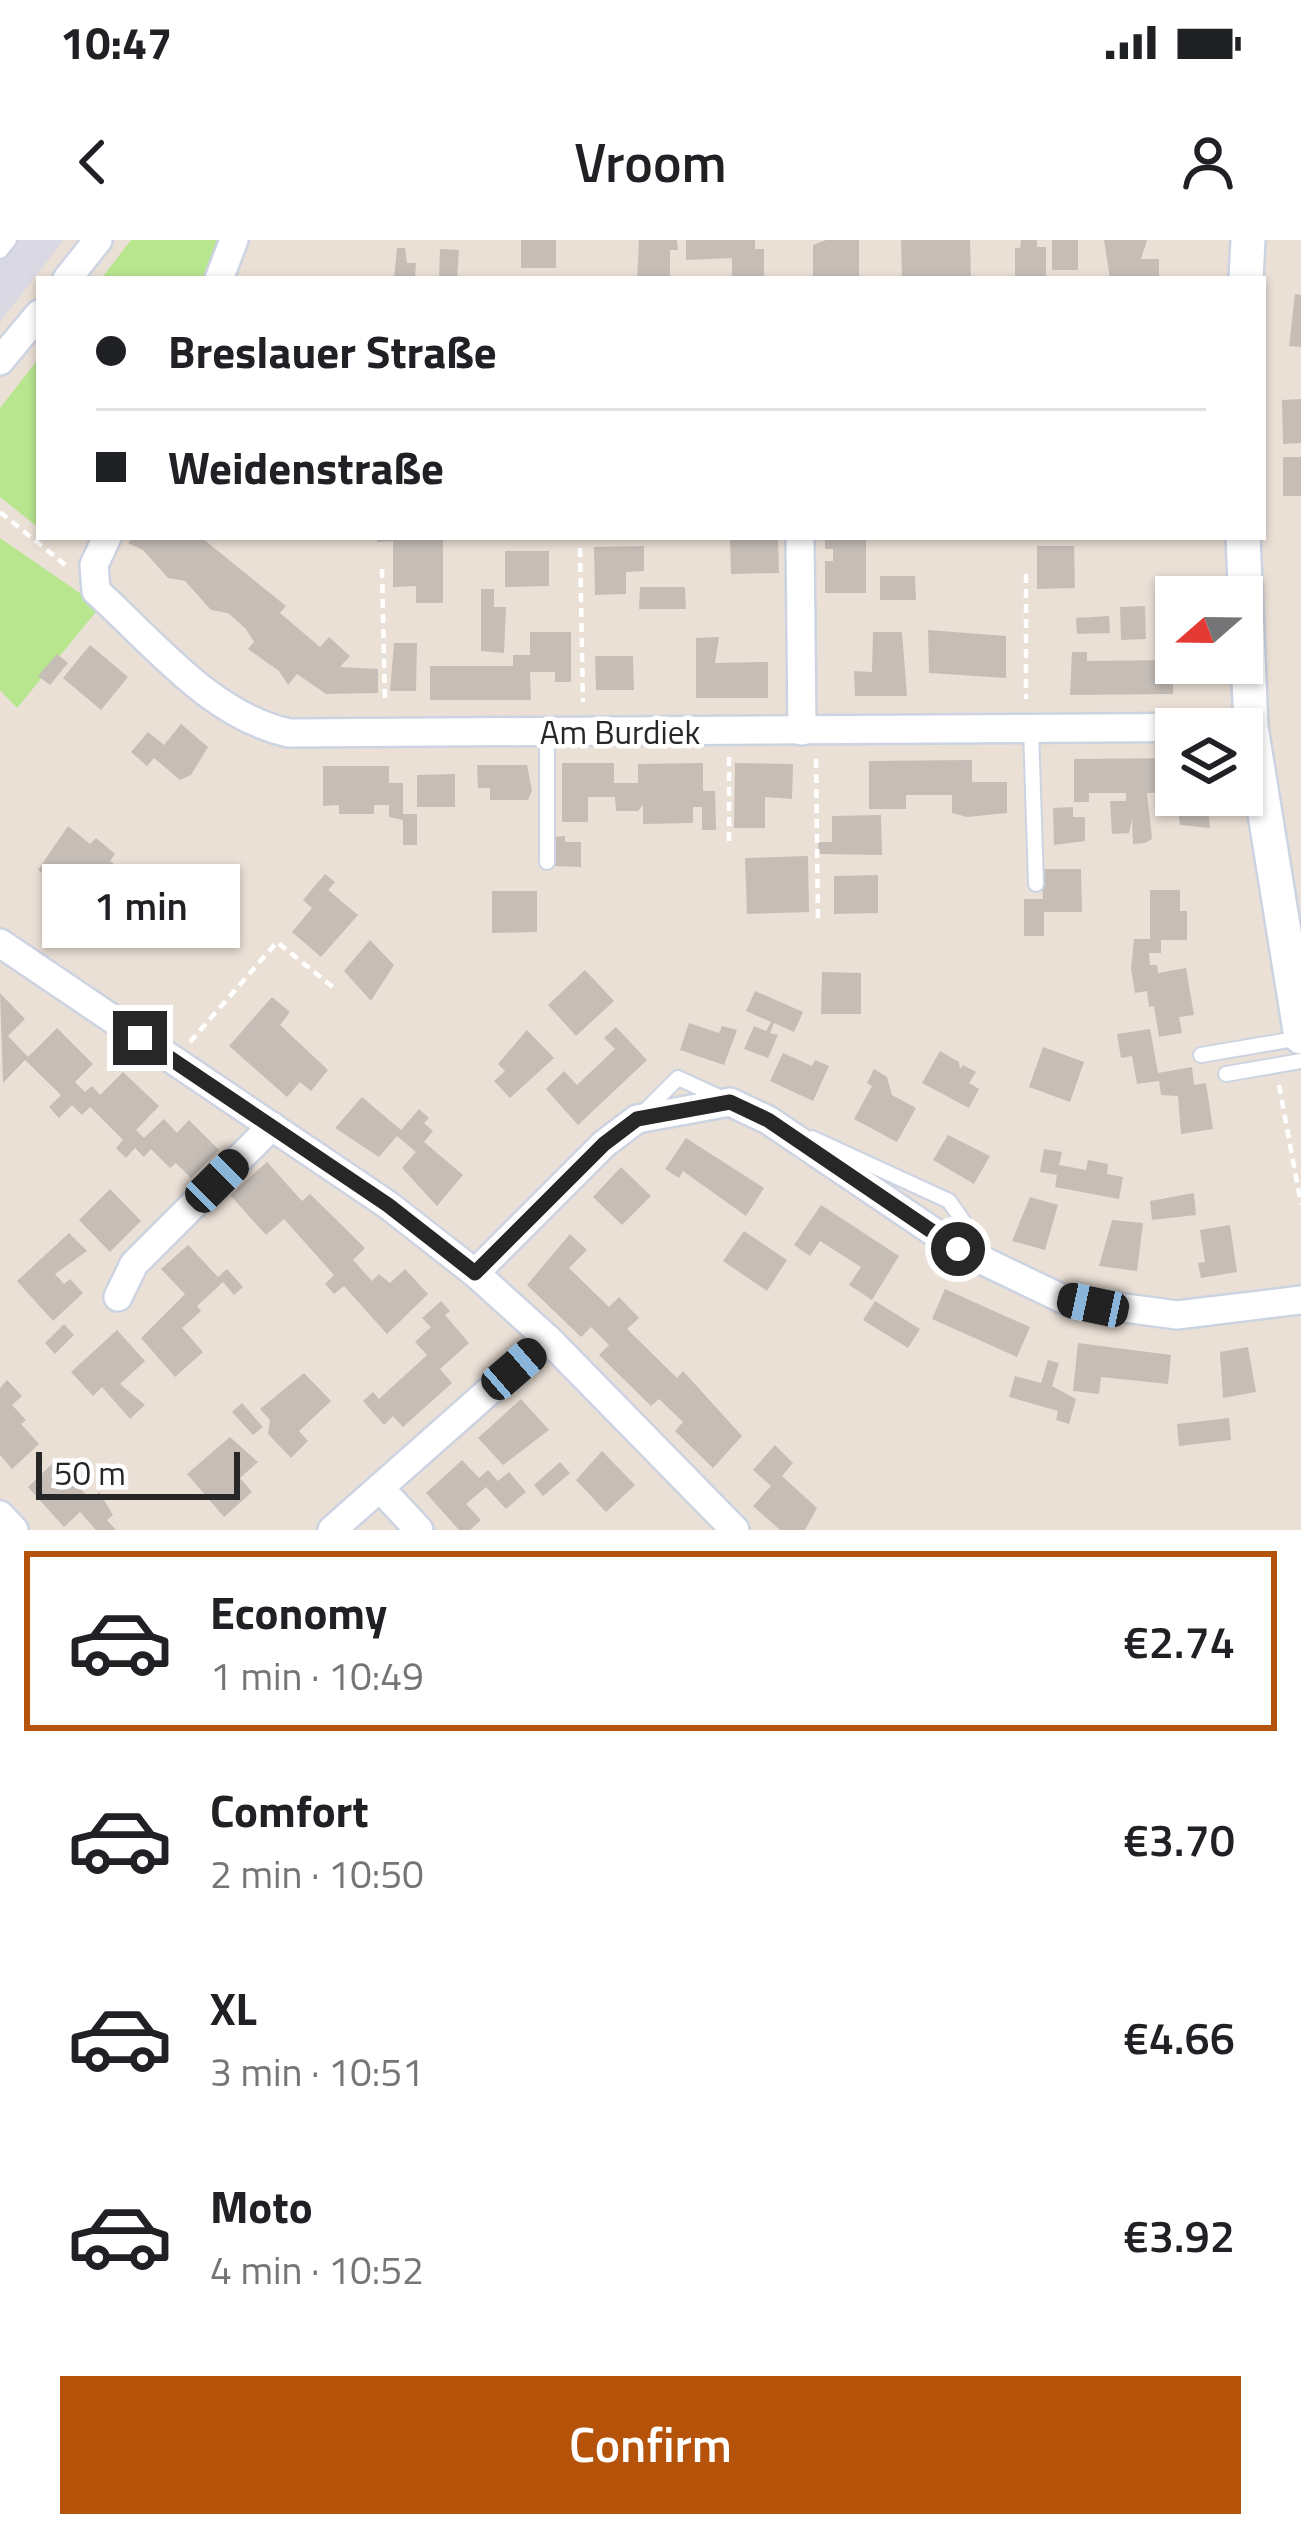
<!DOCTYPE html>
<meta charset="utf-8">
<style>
:root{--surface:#fff;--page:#f2f2f2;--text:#202124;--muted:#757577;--line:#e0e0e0;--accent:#b45309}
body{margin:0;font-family:"Titillium Web",sans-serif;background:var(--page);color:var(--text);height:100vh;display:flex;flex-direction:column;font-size:45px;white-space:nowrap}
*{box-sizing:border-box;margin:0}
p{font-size:39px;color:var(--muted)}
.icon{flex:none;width:66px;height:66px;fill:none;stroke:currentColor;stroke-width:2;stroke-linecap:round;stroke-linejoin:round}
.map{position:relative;height:1290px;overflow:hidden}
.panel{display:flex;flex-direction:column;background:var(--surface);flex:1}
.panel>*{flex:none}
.top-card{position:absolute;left:36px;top:36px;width:1230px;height:264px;border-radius:0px;box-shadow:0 3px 9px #0004;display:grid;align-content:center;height:264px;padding:0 60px;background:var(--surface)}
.needle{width:78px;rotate:250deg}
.buttons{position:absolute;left:1155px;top:336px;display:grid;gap:24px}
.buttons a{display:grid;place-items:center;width:108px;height:108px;border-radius:0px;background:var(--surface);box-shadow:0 3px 9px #0004;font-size:60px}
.scale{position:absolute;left:36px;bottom:30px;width:204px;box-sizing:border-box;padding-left:12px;border:6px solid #272727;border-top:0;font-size:33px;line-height:42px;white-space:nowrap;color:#272727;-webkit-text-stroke:9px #fff;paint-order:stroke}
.end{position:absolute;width:54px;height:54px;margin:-27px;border:15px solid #272727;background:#fff;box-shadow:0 0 0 6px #fff}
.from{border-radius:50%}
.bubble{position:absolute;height:84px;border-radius:0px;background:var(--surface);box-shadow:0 3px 9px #0004;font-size:39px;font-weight:600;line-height:84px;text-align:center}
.car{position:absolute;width:36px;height:72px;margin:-36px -18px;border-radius:15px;box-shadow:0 0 9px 3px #0007;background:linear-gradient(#222 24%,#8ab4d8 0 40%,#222 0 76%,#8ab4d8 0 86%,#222 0)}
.top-card b{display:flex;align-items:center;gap:42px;height:114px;font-size:45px}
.top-card b+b{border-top:3px solid var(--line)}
.top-card i{width:30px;height:30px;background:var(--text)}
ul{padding:21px 0 0;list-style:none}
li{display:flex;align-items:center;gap:36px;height:180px;margin:0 24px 18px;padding:0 36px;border:6px solid transparent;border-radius:0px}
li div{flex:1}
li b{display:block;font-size:45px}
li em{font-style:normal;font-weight:600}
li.active{border-color:var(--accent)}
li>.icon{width:108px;height:108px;stroke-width:1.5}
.cta{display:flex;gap:24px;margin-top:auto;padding:24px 60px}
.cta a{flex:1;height:138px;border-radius:0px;background:var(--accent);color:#fff;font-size:48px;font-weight:600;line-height:138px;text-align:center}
.status{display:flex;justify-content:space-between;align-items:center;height:84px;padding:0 60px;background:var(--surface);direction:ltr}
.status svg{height:33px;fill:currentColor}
header{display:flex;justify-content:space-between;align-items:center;height:156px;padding:0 60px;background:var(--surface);font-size:54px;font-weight:600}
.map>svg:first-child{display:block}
.industrial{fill:#dad8e2}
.green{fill:#b7e68f}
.building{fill:#c6bdb7}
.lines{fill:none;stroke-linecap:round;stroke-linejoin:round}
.service-casing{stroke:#ccd3e1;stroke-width:18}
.minor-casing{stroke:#ccd3e1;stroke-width:32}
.tertiary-casing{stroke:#ccd3e1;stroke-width:38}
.path{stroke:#fff;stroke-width:4.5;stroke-dasharray:9 6;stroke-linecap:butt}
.service{stroke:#fff;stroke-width:14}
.minor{stroke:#fff;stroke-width:27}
.tertiary{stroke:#fff;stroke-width:33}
.route{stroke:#272727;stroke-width:15}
.labels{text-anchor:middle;stroke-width:9;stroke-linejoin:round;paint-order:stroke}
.street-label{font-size:33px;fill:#272727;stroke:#fff}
</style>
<div class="status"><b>10:47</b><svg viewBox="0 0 49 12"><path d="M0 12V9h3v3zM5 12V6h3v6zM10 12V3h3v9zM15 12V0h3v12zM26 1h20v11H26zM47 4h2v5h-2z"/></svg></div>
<header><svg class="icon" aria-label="back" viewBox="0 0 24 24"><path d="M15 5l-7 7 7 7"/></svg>Vroom<svg class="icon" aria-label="person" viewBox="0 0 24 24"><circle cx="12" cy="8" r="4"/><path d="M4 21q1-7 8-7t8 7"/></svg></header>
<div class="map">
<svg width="1301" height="1290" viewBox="0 0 1301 1290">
<rect width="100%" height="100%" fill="#ebe0d6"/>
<path class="industrial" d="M0,0H64L0,82Z"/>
<g class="green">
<path d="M131,0H231L214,39H101Z"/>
<path d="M39,118V288L0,257V168Z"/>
<path d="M0,298L100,367L17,468L0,450Z"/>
</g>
<g class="building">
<rect x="521" y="0" width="35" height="28"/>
<path d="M639,0H677L678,10H670V39H637Z"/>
<path d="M686,0H755V9H764V39H732V18L686,20Z"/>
<path d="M826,0H859V39H813V5Z"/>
<path d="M901,0H970L971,39H902Z"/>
<path d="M1021,0H1037V7H1046V39H1015V8H1020Z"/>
<rect x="1052" y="0" width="26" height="30"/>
<path d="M1104,0H1147L1141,19H1159V39H1110Z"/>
<path d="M397,8H405L407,23H416L415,39H394Z"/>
<path d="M440,9L459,10L457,39H439Z"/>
<path d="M1295,54L1301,55V107L1289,106Z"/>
<path d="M1301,159V203L1283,204L1282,160Z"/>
<rect x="1283" y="217" width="18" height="39"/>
<path d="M133,297L203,299L286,366L280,373L320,407L329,397L350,416L340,427L378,429V453L326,454L297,434L288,445L279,431L248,409L254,402L246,389L228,373L211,370L185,341L168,338L143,310L128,303Z"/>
<path d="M377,297H443V363H416V346L393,347V301L377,302Z"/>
<path d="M730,297H778L779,333L731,334Z"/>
<path d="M825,297H866V353H825V321H833V309H825Z"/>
<path d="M644,306V331L626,332V354L595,355L594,307Z"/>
<path d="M1037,306H1074L1075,348L1037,349Z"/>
<path d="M505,311H549V346L505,347Z"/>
<path d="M880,336H915L916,360H880Z"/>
<path d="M640,347H685L686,369H639Z"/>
<path d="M481,349H494V367H506L504,413L481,411Z"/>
<path d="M1145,366L1146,399L1121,400L1120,367Z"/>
<path d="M1109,376L1110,393L1077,394L1076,378Z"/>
<path d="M928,390L1006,396V438L929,433Z"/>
<path d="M530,392H571V442H555V432H530L531,460H430V426H513V415H530Z"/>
<path d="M873,392H902L907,456H855L854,431L872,432Z"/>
<path d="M719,397L715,423L768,422V458H696V398Z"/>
<path d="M394,403H417L416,451H390Z"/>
<path d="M90,405L128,437L101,470L63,438Z"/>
<path d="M1072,412H1087V421L1173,420V454L1070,455Z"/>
<path d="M57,414L68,423L50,445L38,436Z"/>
<path d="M595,416H633L634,450H596Z"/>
<path d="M181,484L208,507L191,535L180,540L154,518L147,526L131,512L148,492L164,505Z"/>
<path d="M1176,518V552L1147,553L1152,599L1145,603L1133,604L1132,579L1129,593L1112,594L1110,561H1126V553H1089V562H1074V519Z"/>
<path d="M972,520V542H1007V573L967,577L952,573V555H906V569H869V521Z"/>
<path d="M562,523H614V543H638V524L703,523V551H715L716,590H702V567H693V583L643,584V565L638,571H616L615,557H588V582H562Z"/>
<path d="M735,523L793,524L792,559L765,557V588H734Z"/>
<path d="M477,525H527L532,551L528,560H490V548H478Z"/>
<path d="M323,526H389V543H403V574H417V605H403V580L389,577V565H374V574H339V565L323,566Z"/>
<path d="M455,534V567H417V535Z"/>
<path d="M1207,558L1210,588L1180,585L1177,561Z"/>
<path d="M1073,567V577H1085V601L1054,605L1053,568Z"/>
<path d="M881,575L882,615L819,614L818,602H832V576Z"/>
<path d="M68,586L90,604L96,598L115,614L110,621L132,639L93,676L38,630Z"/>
<path d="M565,596V602H581V627L553,626V597Z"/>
<path d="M808,616L809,672L747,674L745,618Z"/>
<path d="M1042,629H1081L1082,672H1044V696H1024V659H1043Z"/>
<path d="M325,634L335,642L328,650L358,675L321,717L292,692L312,668L303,660Z"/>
<path d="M878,635V673L834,674V636Z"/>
<path d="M1150,650H1180V671H1187V700H1161V713H1149L1150,725H1157L1158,733L1186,728L1194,775L1179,777L1182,793L1159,797L1154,766L1149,767L1147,751L1135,753L1131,729L1134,699H1150Z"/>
<path d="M492,651H537V692L492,693Z"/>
<path d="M370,700L394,725L371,761L344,731Z"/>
<path d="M585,730L614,761L576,796L548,765Z"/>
<path d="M822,732L861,733V774H821Z"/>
<path d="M755,751L803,772L794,792L774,783L770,793L778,795L768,818L744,809L754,786L766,791L771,782L746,771Z"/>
<path d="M0,753L25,779L8,796L28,817L57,788L93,824L75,842L85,852L92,846L100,855L123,832L159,866L136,890L144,898L164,879L177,893L189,880L219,910L191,938L176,923L170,928L151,909L144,917L135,908L126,918L116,908L123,900L90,867L82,875L72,865L59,878L49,867L61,855L25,820L3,843Z"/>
<path d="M272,757L290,772L280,785L328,830L311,851L300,842L287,857L229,806Z"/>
<path d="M689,783L719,793L722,786L737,790L724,825L680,810Z"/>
<path d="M616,787L647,820L578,885L546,849L564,831L577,845L615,809L604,798Z"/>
<path d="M1150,789L1158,833L1192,827L1194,845L1206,843L1213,889L1181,894L1178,856L1161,855L1159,841L1137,844L1132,816L1121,818L1117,794Z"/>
<path d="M527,790L554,818L510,858L494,841L505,831L498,824Z"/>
<path d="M1043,807L1084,822L1070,862L1029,847Z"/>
<path d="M940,811L959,822L960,829L963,825L976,832L969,843L979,849L969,868L922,843Z"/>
<path d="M783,813L812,826L815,820L829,826L813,861L770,841Z"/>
<path d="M874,829L887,837L892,855L916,868L897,902L854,879L872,846L867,843Z"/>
<path d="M362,857L401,890L419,869L429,878L424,883L433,891L424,902L463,935L437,966L402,928L416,912L397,896L379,917L335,888Z"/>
<path d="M948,895L990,916L974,944L933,920Z"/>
<path d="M686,898L764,948L746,976L683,931L679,938L665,929Z"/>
<path d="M1044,909L1062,912L1059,925L1086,930L1088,920L1108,924L1107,934L1123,937L1119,959L1055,947L1057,935L1040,932Z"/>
<path d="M267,922L302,961L310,954L365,1008L353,1020L372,1041L379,1034L390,1043L405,1029L428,1054L387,1094L344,1046L334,1054L325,1044L334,1035L284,979L266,995L230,955Z"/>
<path d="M621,927L651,956L622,985L593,957Z"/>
<path d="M110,949L141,981L110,1012L79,980Z"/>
<path d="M1194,953L1196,975L1152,980L1150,961Z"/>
<path d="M1030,957L1058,965L1045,1010L1012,1001Z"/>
<path d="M821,965L899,1016L872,1060L849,1045L861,1027L820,1001L810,1016L794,1005Z"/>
<path d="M1112,980L1143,983L1137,1031L1099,1026Z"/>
<path d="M1230,985L1237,1032L1201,1038L1198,1023L1205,1022L1200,990Z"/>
<path d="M744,991L787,1020L767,1051L723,1021Z"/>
<path d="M69,993L87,1011L55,1034L64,1044L70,1039L83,1053L53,1081L17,1041Z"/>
<path d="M570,994L587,1010L569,1028L609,1067L619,1057L639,1078L627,1089L677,1138L683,1131L742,1196L713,1228L675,1191L683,1182L659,1159L651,1166L599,1115L609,1105L591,1087L581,1097L527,1045Z"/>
<path d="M188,1005L218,1037L227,1029L243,1047L234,1055L223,1042L197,1066L201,1071L182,1088L203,1112L175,1137L141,1098L185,1054L161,1029Z"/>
<path d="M945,1049L1030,1087L1017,1117L932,1079Z"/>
<path d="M441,1061L450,1071L445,1075L469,1103L440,1129L452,1143L403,1187L393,1176L384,1185L363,1161L373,1152L379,1159L427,1115L415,1102L431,1087L422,1078Z"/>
<path d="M875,1061L920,1089L908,1108L863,1080Z"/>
<path d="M64,1084L74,1095L55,1114L45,1103Z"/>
<path d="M117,1090L145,1121L120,1144L145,1165L130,1179L102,1147L93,1156L71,1132Z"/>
<path d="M1078,1103L1171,1115L1168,1144L1101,1137L1099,1154L1073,1151Z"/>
<path d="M1248,1107L1256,1152L1223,1158L1220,1112Z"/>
<path d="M1048,1120L1059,1123L1052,1146L1076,1159L1069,1184L1056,1180L1058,1171L1009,1157L1015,1136L1041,1143Z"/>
<path d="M304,1133L331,1161L299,1191L308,1201L291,1218L268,1194L270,1180L260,1169Z"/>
<path d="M7,1140L22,1156L12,1165L26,1180L21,1184L39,1204L12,1229L0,1215V1148Z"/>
<path d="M521,1159L549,1190L503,1225L478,1198Z"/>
<path d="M242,1163L263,1187L253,1195L232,1172Z"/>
<path d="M1229,1178L1231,1200L1179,1206L1177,1184Z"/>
<path d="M230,1197L258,1222L240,1238L252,1252L224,1277L187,1234Z"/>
<path d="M775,1205L793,1223L782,1236L817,1268L805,1290H780L753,1266L771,1246L753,1230Z"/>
<path d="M602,1211L635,1245L606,1272L576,1240Z"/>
<path d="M462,1220L479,1238L488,1230L498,1241L509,1232L526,1252L506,1269L486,1247L466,1264L481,1280L470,1290H459L426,1253Z"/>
<path d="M55,1221L91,1260L99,1252L113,1275L107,1280L116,1290H96L80,1272L64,1287L28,1247Z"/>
<path d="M560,1222L570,1233L543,1256L534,1245Z"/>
</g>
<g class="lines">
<defs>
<g id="service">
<path d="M0,11L9,0"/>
<path d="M1031,489L1036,644"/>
<path d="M547,492V622"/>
<path d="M1201,815L1301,798"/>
<path d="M1226,834L1301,821"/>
<path d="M642,874L678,838L726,860"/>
<path d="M812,898L949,961L963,981L959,1009"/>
</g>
<g id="minor">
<path d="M67,39L98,0"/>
<path d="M219,39L234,0"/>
<path d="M0,121L39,74"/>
<path d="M107,297L94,325L96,351C154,403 211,476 289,493L1251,487"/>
<path d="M800,297L802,491"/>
<path d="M0,703L388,965L475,1033L548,1099L735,1290"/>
<path d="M475,1033L604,904L637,879L730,862L768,880L959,1009L1065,1060L1177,1075L1301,1060"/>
<path d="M118,1057L134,1024L272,886"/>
<path d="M380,1248L419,1290"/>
<path d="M0,1275L14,1290"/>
<path d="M332,1290L548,1099"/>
</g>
<g id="tertiary">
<path d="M1246,39L1248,0"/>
<path d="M1243,297L1251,487L1301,797"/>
</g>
</defs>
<use href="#service" class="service-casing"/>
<use href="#minor" class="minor-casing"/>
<use href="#tertiary" class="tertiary-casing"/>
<g class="path">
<path d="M0,272L69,328"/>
<path d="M580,308L583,462"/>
<path d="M382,329L385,464"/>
<path d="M1026,334V459"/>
<path d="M729,517V601"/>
<path d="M816,519L818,681"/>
<path d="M190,802L277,702L334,748"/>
<path d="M1279,845L1301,964"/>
</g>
<use href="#service" class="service"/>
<use href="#minor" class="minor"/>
<use href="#tertiary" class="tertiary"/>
</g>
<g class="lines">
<path class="route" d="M140,798L388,965L475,1033L604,904L637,879L730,862L768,880L958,1009"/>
</g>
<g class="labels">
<g class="street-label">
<text x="620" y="504">Am Burdiek</text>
</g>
</g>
</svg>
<div class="buttons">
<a><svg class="needle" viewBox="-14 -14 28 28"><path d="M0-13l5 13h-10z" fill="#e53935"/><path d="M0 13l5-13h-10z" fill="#757577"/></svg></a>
<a><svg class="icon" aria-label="layers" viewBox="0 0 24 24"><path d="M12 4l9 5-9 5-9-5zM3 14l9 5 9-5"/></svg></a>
</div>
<div class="scale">50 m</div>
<i class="end from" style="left:958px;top:1009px"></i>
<i class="end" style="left:140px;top:798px"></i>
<div class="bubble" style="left:42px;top:624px;width:198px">1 min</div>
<i class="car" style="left:217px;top:941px;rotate:45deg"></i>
<i class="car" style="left:1093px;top:1065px;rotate:282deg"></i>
<i class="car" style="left:514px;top:1129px;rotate:49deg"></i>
<div class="top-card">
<b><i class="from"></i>Breslauer Straße</b>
<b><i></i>Weidenstraße</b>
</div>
</div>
<section class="panel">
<ul>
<li class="active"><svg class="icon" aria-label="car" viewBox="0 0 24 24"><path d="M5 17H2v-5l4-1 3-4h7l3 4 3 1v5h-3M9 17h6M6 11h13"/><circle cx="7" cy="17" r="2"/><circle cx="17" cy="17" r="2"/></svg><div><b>Economy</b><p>1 min · 10:49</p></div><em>€2.74</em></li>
<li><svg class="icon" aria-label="car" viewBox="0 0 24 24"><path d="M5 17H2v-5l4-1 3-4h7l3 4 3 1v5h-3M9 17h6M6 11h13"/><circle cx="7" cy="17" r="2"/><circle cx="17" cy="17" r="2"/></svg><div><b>Comfort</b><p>2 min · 10:50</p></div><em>€3.70</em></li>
<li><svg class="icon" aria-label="car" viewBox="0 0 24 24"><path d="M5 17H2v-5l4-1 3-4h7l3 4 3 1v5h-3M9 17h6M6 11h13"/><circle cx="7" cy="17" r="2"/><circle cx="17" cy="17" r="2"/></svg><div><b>XL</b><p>3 min · 10:51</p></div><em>€4.66</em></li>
<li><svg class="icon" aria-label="car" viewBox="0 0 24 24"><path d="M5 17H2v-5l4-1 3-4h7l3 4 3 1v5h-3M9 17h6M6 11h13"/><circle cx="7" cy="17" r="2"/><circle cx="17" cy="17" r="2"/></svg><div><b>Moto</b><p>4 min · 10:52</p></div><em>€3.92</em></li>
</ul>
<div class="cta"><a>Confirm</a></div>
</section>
